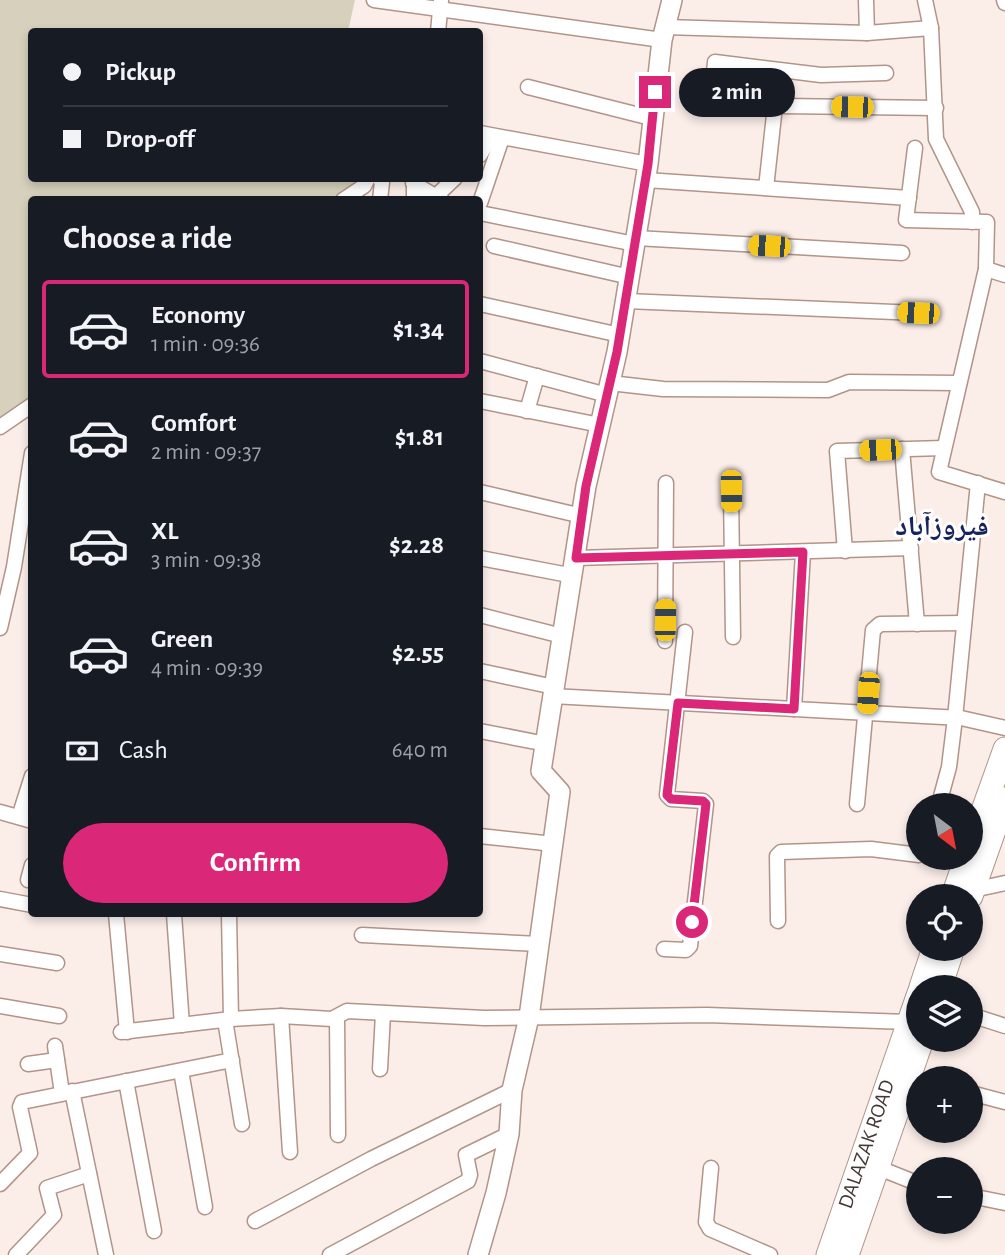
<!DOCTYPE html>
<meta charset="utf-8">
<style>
:root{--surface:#171b24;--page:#20242c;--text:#f1f3f6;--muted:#9ea1a6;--line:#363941;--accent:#db2777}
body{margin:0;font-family:"Alegreya Sans","Noto Naskh Arabic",sans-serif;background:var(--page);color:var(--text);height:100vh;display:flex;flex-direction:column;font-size:26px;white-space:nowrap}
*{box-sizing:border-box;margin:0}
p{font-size:23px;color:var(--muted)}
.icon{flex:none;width:38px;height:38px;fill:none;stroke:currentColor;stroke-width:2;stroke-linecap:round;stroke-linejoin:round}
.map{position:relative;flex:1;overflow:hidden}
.side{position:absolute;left:28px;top:196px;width:455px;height:721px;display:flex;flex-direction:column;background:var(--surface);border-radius:7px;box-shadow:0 4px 10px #0003}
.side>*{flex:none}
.top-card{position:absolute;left:28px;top:28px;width:455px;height:154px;border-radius:7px;box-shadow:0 4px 10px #0003;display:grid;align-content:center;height:154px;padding:0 35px;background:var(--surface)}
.needle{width:46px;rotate:148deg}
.fabs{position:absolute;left:906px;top:793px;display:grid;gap:14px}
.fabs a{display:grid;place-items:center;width:77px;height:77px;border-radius:50%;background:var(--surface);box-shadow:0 4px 10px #0003;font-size:35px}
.end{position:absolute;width:32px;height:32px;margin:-16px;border:9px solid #db2777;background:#fff;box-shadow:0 0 0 4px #fff}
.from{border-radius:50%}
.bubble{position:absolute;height:49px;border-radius:24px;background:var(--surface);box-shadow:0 4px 10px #0003;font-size:23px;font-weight:600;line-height:49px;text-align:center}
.car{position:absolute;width:21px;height:42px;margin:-21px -10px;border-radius:9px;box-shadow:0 0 5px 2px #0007;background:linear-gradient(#f5c518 24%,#345 0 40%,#f5c518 0 76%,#345 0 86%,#f5c518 0)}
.top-card b{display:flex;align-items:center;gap:24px;height:66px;font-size:26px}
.top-card b+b{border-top:2px solid var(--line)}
.top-card i{width:18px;height:18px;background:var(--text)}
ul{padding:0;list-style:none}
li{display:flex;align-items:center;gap:21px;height:98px;margin:0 14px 10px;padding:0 21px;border:4px solid transparent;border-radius:7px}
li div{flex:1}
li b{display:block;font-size:26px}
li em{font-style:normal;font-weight:600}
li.on{border-color:var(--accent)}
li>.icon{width:63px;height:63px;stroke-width:1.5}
h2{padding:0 35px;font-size:32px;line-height:84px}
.pay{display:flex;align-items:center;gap:18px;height:77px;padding:0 35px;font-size:26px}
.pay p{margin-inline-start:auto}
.primary-button{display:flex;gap:14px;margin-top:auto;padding:14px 35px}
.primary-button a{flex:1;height:80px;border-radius:42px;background:var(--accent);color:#fff;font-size:28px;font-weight:600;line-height:80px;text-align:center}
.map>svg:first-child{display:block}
.green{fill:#d6d0bc}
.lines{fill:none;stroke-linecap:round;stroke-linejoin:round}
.minor-casing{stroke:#b29489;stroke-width:17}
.tertiary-casing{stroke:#b29489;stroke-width:22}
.primary-casing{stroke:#b29489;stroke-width:25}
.minor{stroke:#fff;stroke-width:14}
.tertiary{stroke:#fff;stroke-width:19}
.primary{stroke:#fff;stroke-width:23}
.route{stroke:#db2777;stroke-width:9}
.labels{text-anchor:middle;stroke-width:6;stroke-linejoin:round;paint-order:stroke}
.street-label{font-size:21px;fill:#453834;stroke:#fefefe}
.district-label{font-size:28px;font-weight:bold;fill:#18235b;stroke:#fefefe}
</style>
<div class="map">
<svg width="1005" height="1255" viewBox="0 0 1005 1255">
<rect width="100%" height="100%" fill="#fbeee9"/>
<path class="green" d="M0,0H355L348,31L32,32V178H367L342,199L32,200L31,408L0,430Z"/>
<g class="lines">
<defs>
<g id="minor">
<path d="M374,0L662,40"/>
<path d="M866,0L867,33"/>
<path d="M925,0L931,28L936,139L972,212V222"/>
<path d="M1004,0L1005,3"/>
<path d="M665,27L867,33L931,28"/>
<path d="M438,32L441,0"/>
<path d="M886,73L821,75L715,62L711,105L936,108"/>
<path d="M528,87L651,118"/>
<path d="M480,133L648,164"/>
<path d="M915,148L906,220L987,222L986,269L939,472L1005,492"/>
<path d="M480,155L491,136"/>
<path d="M379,178L382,182L380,200"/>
<path d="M646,180L909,198"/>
<path d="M413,183L442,200"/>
<path d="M766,188L775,106"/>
<path d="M436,196L455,178"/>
<path d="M343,200L364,186L368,178"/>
<path d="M414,200V178"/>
<path d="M480,203L502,138"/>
<path d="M480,213L635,244"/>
<path d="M636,238L902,253"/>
<path d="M494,246L630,277"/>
<path d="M986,269L1005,275"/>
<path d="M626,301L918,313"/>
<path d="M480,304L620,335"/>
<path d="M480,361L607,395"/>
<path d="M610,383L663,389L828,390L849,382L959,383"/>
<path d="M480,401L600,425"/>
<path d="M527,411L537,376"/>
<path d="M0,427L32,405"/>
<path d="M902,449L917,624"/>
<path d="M731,491L733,637"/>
<path d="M480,492L582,516"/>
<path d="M845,551L837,451L944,448"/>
<path d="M480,558L574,576"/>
<path d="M576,558L911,548"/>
<path d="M480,615L562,636"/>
<path d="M0,628L14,567L32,453"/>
<path d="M665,641L666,483"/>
<path d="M480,671L554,687"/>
<path d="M552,696L961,718L1005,728"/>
<path d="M794,709L803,552"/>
<path d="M480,731L546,744"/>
<path d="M940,800L949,767L955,718L978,483"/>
<path d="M857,804L873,630L880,624L964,623"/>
<path d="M0,812L32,821"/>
<path d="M19,817L32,776"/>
<path d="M480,836L553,844"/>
<path d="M939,858L965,861"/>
<path d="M28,880L32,865"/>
<path d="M973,890L1005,883"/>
<path d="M0,899L32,905"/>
<path d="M116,914L127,1032"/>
<path d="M174,914L182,1025"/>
<path d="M229,914L231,1019"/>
<path d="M778,921L777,856L781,852L871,849L919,855"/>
<path d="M362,935L539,944"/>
<path d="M664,949L686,950L690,946L706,804L703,801L671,799L667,795L685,632"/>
<path d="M0,954L57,963"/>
<path d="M0,1006L59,1016"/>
<path d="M971,1015L1005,1026"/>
<path d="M281,1016L290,1152"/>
<path d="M337,1018L338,1135"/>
<path d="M225,1020L242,1124"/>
<path d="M121,1032L231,1019L281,1016L332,1019L347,1011L484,1018L707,1015L908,1022"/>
<path d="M55,1046L62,1093"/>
<path d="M28,1064L57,1060"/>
<path d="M380,1069L383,1014"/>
<path d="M181,1071L205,1207"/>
<path d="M126,1081L154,1231"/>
<path d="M72,1091L106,1255"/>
<path d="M971,1093L1005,1102"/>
<path d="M711,1168L706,1222L710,1229L770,1255"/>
<path d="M879,1168L919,1184"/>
<path d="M0,1184L30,1153L20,1107L22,1102L232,1060"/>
<path d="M971,1196L1005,1203"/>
<path d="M255,1221L371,1159L512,1090"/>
<path d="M16,1255L54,1215L47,1188L89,1174"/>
<path d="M330,1255L468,1181L470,1175L466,1155L509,1134"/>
</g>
<path id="tertiary" d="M478,1255L496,1193L509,1134L512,1090L529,1017L560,792L541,771L586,486L617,352L648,164L662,40L672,0"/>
<g id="primary">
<path d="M971,844L1005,749"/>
<path d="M953,896L966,858"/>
<path d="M971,896L1005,799"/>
<path d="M921,987L934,948"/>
<path d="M940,987L953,948"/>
<path d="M828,1255L919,993"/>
<path d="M847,1255L922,1040"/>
</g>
</defs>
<use href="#minor" class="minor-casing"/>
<use href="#tertiary" class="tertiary-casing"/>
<use href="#primary" class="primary-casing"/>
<use href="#minor" class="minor"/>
<use href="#tertiary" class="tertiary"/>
<use href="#primary" class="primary"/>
</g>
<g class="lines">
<path class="route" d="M655,92L648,164L617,352L586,486L576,558L803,552L794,709L678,703L667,795L671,799L703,801L706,804L692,922"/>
</g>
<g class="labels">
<g class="street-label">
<text transform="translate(866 1144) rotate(-71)" y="7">DALAZAK ROAD</text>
</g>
<g class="district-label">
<text x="942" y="535">فیروزآباد</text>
</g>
</g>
</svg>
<div class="fabs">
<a><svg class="needle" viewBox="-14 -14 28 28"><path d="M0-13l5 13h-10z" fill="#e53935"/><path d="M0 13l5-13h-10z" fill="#9ea1a6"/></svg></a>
<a><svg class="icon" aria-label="locate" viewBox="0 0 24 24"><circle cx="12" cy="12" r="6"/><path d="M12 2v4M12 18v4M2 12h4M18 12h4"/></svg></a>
<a><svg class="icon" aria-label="layers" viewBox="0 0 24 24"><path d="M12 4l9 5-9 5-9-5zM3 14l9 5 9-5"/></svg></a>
<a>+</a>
<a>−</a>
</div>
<i class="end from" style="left:692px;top:922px"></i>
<i class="end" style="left:655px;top:92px"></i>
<div class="bubble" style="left:679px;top:68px;width:116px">2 min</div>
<i class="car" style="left:852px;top:107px;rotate:271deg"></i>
<i class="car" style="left:769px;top:246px;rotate:273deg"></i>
<i class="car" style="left:918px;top:313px;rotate:272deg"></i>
<i class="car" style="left:880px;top:450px;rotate:268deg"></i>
<i class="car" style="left:731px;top:491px;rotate:179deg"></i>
<i class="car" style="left:665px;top:620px;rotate:1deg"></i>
<i class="car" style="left:868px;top:693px;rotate:184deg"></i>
<div class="top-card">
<b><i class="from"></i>Pickup</b>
<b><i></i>Drop-off</b>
</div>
<section class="side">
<h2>Choose a ride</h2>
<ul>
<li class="on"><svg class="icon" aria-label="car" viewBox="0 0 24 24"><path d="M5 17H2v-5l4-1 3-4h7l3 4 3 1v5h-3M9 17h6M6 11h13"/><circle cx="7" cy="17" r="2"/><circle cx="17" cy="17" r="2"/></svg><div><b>Economy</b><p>1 min · 09:36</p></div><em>$1.34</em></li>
<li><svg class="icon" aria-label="car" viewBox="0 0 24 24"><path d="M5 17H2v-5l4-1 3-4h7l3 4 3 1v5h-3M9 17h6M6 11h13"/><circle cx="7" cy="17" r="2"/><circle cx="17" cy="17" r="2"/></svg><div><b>Comfort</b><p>2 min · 09:37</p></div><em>$1.81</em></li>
<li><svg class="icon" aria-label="car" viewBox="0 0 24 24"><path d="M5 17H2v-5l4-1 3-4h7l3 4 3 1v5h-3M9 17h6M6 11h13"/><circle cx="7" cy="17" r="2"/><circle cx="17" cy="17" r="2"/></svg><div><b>XL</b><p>3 min · 09:38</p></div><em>$2.28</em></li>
<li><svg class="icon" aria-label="car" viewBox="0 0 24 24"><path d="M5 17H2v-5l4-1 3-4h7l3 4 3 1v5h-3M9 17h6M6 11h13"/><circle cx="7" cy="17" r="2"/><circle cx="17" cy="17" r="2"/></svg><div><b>Green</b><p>4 min · 09:39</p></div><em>$2.55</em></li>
</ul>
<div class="pay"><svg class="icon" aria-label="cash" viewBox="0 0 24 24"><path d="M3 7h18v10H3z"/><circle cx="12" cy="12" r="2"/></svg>Cash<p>640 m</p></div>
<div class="primary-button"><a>Confirm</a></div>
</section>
</div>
